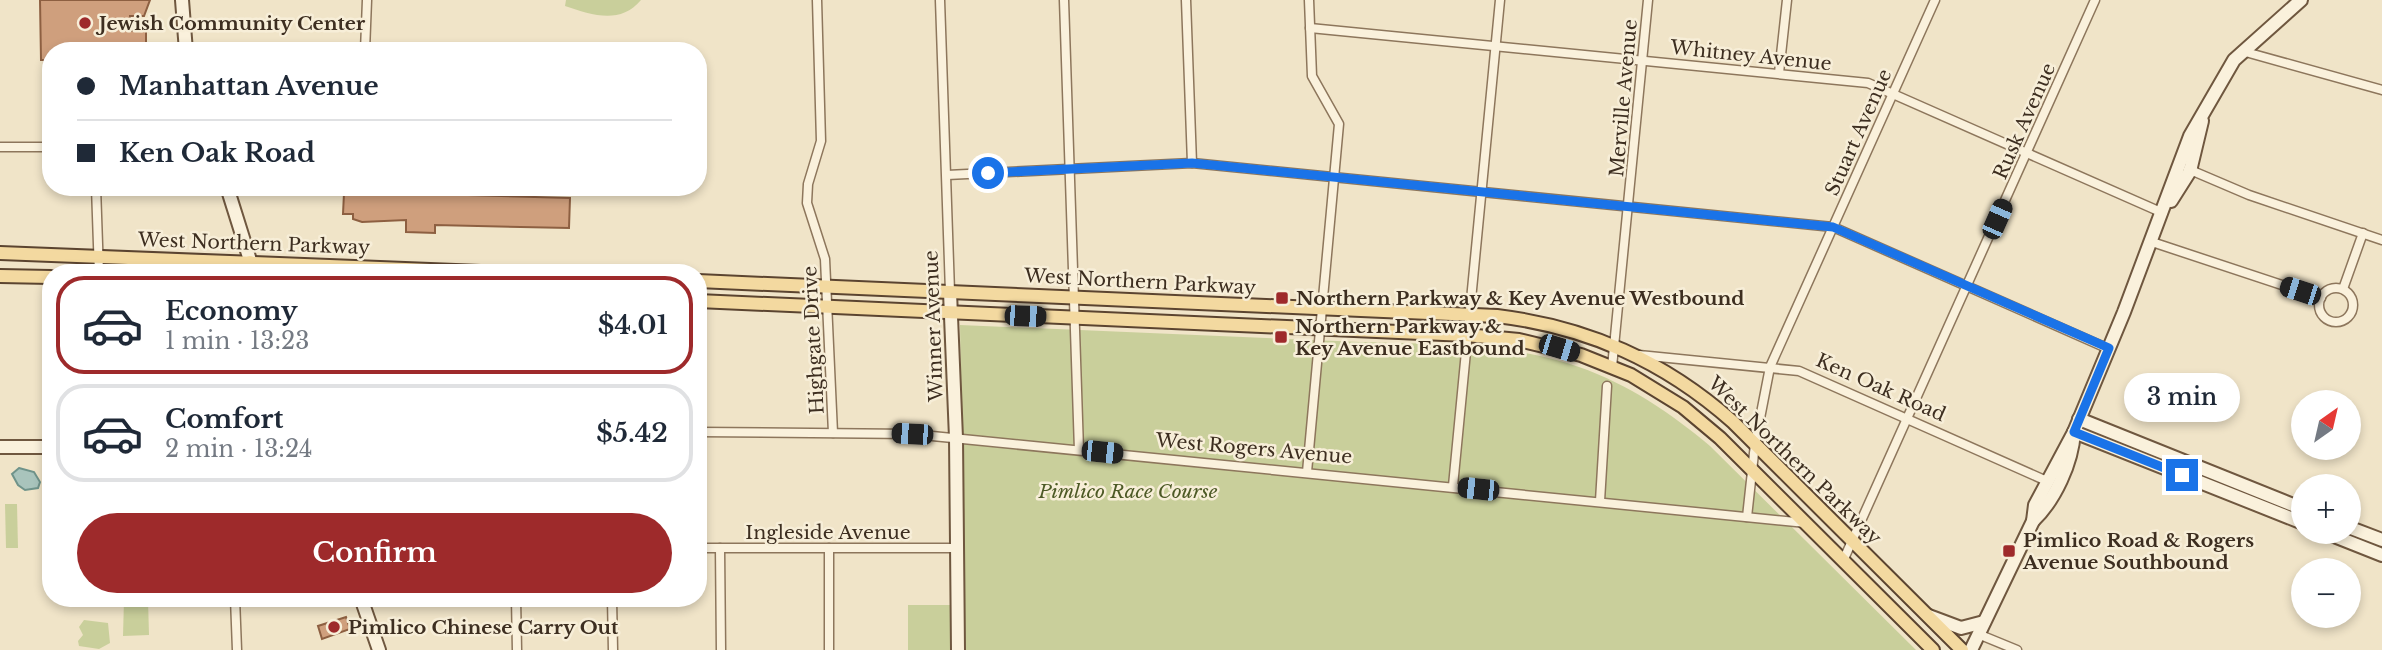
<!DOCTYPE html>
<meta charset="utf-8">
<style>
:root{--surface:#fff;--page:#f6f6f7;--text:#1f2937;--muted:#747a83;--line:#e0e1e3;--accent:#9e2a2b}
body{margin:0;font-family:"Libre Baskerville",serif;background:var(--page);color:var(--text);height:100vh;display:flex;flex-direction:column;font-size:26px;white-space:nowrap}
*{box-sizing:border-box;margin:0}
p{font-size:23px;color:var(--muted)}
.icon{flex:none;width:38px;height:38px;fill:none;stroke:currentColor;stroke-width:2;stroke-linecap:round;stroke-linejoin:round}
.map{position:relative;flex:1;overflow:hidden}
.details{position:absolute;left:42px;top:264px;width:665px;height:343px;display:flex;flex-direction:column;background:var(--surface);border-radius:28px;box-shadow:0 4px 10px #0003}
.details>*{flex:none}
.top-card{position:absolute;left:42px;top:42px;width:665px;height:154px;border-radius:28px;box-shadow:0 4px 10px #0003;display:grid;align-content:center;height:154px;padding:0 35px;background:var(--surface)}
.needle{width:46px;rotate:34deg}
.fabs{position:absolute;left:2291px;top:390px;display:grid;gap:14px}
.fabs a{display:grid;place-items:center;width:70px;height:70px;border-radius:50%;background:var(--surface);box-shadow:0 4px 10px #0003;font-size:35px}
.end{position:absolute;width:32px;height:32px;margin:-16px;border:9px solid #1a73e8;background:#fff;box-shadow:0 0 0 4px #fff}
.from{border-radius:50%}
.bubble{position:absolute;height:49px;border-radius:24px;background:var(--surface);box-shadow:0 4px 10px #0003;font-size:23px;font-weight:600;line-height:49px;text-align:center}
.car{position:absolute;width:21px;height:42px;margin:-21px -10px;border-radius:9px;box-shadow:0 0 5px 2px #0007;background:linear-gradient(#222 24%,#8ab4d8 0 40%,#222 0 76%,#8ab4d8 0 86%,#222 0)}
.top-card b{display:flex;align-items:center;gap:24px;height:66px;font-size:26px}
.top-card b+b{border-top:2px solid var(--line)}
.top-card i{width:18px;height:18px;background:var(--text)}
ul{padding:12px 0 0;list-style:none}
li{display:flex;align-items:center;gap:21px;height:98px;margin:0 14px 10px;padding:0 21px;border:4px solid var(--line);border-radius:28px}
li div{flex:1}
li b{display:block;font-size:26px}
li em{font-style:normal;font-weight:600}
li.selected{border-color:var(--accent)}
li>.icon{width:63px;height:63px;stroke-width:1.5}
.primary-button{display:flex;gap:14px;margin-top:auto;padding:14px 35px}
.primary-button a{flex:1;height:80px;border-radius:42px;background:var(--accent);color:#fff;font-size:28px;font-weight:600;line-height:80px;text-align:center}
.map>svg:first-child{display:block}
.green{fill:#c9cf9b}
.water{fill:#a9c4bc;stroke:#6f938a;stroke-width:2}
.building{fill:#cf9f7d;stroke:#8d5f41;stroke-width:2}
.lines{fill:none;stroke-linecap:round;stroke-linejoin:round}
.street-casing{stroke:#8d765c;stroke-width:11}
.secondary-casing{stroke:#6f573f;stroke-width:16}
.primary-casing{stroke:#5b4430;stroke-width:16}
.street{stroke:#faf1dc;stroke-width:8}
.secondary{stroke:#faf1dc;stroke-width:12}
.primary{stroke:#f3d9a0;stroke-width:12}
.route{stroke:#1a73e8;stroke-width:9}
.poi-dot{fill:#9e2a2b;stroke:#f7eed8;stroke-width:2.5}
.labels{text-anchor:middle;stroke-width:5;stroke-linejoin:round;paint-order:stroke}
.poi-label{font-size:19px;font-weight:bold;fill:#3d2e20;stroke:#f7eed8;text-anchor:start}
.street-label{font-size:19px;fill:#3d2e20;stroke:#f7eed8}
.park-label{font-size:19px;font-style:italic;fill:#4d5a26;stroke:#f7eed8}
</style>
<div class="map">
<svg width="2382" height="650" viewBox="0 0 2382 650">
<rect width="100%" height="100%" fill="#f0e4c8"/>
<g class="green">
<path d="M566,0H641C620,25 592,15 565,6Z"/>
<path d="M960,325C1085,330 1211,336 1337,341C1416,345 1502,340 1579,367C1628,384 1671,413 1710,446L1916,650H965Z"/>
<path d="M5,504H17L18,548H6Z"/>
<path d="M124,599H148L149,635L123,636Z"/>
<rect x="908" y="605" width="44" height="45"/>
<path d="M84,620L108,623L110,643L99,649L79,646L78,641L83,635L79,627Z"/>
</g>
<path class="water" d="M19,468L34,472L40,482L38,488L25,490L18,485L12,474Z"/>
<g class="building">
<path d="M40,0H150L144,16H130V31H146V51H51V60H41Z"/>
<path d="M391,187H436L435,194L570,198L569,228L435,225V233L406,232V220L362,222L353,219V214H343L344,193L353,194L354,189L363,187Z"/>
<path d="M346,617L350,629L322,639L318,626Z"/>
</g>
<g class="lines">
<defs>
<g id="street">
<path d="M817,0L821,141L808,184L807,203L825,259L833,433"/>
<path d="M940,0L950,292"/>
<path d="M1064,0L1079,450"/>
<path d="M1186,0L1192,163"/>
<path d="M1310,28L1868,83L2163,213"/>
<path d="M365,51L367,0"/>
<path d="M2242,51L2382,90"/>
<path d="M1779,73L1787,0"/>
<path d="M0,147H51"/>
<path d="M2188,169L2249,195L2382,240"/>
<path d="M947,175L1192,163L1833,227L2109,349"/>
<path d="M96,187L99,273"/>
<path d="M2152,242L2321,298"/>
<circle cx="2336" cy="305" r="17"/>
<path d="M2343,289L2363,233"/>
<path d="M1639,355L1799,371L2049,482"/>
<path d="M1612,367L1648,0"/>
<path d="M698,432L912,434L1806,523"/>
<path d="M1307,472L1339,124L1312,76L1309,0"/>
<path d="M1453,486L1500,0"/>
<path d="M1600,501L1607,386"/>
<path d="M1747,517L1755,444L1770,367L1935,0"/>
<path d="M698,548H957"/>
<path d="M720,548L721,650"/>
<path d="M829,548V650"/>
<path d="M1843,561L2095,0"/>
<path d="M235,598L237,650"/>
<path d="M516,598L517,650"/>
<path d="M612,598L613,650"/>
<path d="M1978,634L2017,650"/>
</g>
<g id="secondary">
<path d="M182,0L186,51"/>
<path d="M227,187L254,273"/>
<path d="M2171,201L2190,171L2202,121"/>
<path d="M950,292L956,438L958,650"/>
<path d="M2079,419L2303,509"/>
<path d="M2074,432L2303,523"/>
<path d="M0,447H51"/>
<path d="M2033,521C2055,500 2072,463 2074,432"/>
<path d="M2348,527L2382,540"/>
<path d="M2324,532L2382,555"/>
<path d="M361,598L379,650"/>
<path d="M1929,616L1961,628L1984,622"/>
<path d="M1971,650L2033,521L2035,505L2074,432L2124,312L2190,136L2234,60L2301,0"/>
</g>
<g id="primary">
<path d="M0,253L506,273"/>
<path d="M137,273L153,269L242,270L250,262"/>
<path d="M0,276L51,277"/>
<path d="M698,281L1497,316C1588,327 1664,361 1733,422L1962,650"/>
<path d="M698,301L1466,335L1519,340L1581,355L1631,375L1683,407L1720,438L1933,650"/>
</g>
</defs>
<use href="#street" class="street-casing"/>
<use href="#secondary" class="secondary-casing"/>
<use href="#primary" class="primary-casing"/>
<use href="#street" class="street"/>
<use href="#secondary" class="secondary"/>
<use href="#primary" class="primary"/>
</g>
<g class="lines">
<path class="route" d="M988,173L1192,163L1833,227L2109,348L2074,432L2182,475"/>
</g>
<g class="poi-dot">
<circle cx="85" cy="23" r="7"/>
<rect x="1275" y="291" width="14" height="14" rx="3.5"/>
<rect x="1274" y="330" width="14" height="14" rx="3.5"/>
<rect x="2002" y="544" width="14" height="14" rx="3.5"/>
<circle cx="334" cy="627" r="7"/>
</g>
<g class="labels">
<g class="poi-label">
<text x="99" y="30">Jewish Community Center</text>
<text x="1296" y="305">Northern Parkway &amp; Key Avenue Westbound</text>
<text x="1295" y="333">Northern Parkway &amp;<tspan x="1295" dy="22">Key Avenue Eastbound</tspan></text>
<text x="2023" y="547">Pimlico Road &amp; Rogers<tspan x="2023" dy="22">Avenue Southbound</tspan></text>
<text x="348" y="634">Pimlico Chinese Carry Out</text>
</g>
<g class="street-label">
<text transform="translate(1751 55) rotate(6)" y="7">Whitney Avenue</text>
<text transform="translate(1623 98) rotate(-85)" y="7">Merville Avenue</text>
<text transform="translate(2024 121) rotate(-66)" y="7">Rusk Avenue</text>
<text transform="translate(1858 132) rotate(-66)" y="7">Stuart Avenue</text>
<text transform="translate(254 243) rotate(2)" y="7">West Northern Parkway</text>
<text transform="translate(1140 281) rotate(3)" y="7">West Northern Parkway</text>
<text transform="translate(933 326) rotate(-92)" y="7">Winner Avenue</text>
<text transform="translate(813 340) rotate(-93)" y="7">Highgate Drive</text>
<text transform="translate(1881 387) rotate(24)" y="7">Ken Oak Road</text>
<text transform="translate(1254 448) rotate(5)" y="7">West Rogers Avenue</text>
<text transform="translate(1795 460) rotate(44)" y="7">West Northern Parkway</text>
<text x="828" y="539">Ingleside Avenue</text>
</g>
<g class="park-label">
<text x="1128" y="498">Pimlico Race Course</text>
</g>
</g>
</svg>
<div class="fabs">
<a><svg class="needle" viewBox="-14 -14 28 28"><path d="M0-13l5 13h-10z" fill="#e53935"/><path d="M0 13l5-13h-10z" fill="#747a83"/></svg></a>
<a>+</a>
<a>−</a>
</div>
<i class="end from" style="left:988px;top:173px"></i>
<i class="end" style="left:2182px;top:475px"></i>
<div class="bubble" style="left:2124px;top:373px;width:116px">3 min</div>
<i class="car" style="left:1997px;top:219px;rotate:24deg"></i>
<i class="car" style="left:2300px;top:291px;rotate:288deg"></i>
<i class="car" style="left:1025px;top:316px;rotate:92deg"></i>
<i class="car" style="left:1559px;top:348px;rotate:107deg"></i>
<i class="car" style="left:912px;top:434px;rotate:273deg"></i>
<i class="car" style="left:1102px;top:452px;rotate:96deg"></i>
<i class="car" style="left:1478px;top:489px;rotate:276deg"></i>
<div class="top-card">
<b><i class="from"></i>Manhattan Avenue</b>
<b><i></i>Ken Oak Road</b>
</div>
<section class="details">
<ul>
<li class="selected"><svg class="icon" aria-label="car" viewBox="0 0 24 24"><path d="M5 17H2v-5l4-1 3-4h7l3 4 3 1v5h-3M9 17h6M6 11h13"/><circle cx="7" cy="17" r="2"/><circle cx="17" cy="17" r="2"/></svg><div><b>Economy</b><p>1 min · 13:23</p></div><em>$4.01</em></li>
<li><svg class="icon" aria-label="car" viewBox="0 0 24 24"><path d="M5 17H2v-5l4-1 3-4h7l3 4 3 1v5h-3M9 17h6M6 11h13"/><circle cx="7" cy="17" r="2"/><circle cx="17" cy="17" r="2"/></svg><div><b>Comfort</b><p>2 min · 13:24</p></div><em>$5.42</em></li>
</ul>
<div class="primary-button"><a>Confirm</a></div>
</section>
</div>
